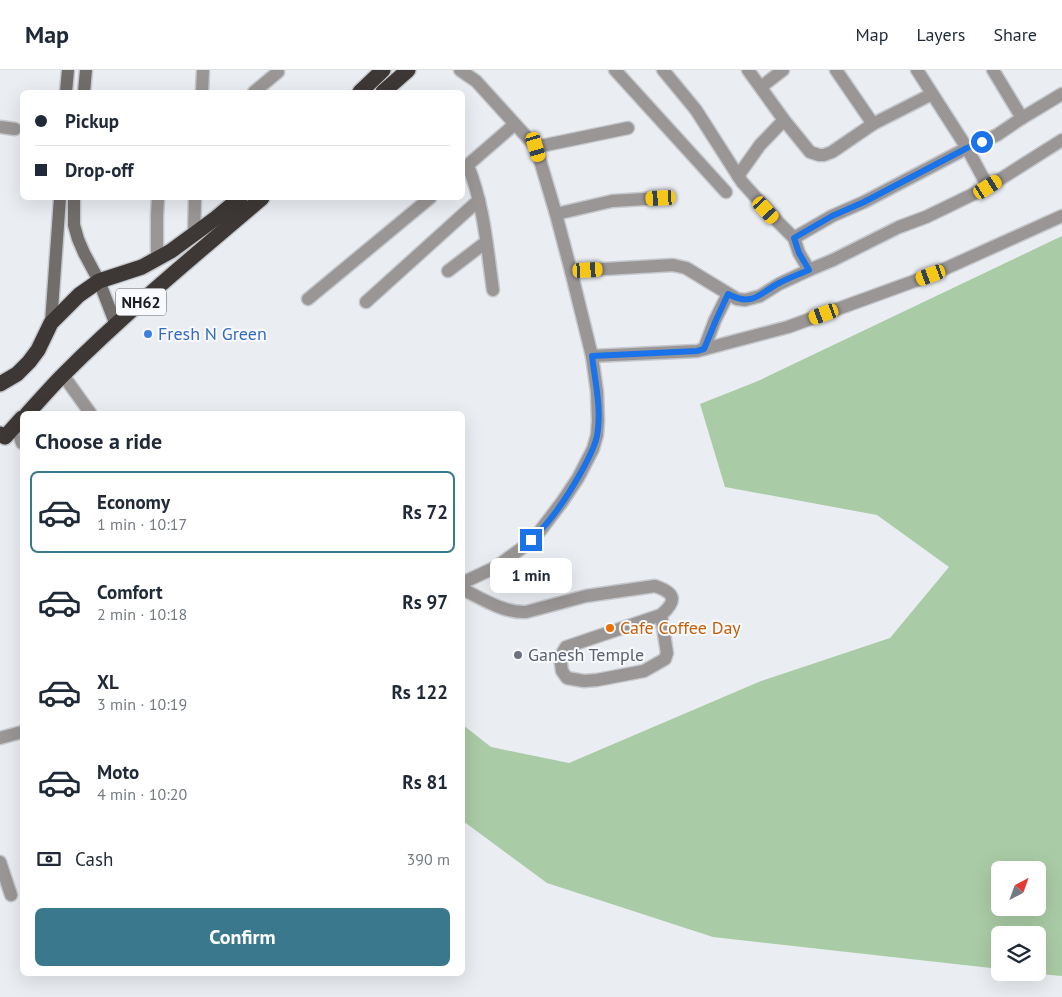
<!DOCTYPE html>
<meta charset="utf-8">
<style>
:root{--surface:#fff;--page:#f6f6f7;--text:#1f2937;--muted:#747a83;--line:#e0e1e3;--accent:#3a788e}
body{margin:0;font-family:"PT Sans",sans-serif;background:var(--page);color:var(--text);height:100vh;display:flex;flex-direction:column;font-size:19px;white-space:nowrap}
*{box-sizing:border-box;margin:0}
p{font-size:16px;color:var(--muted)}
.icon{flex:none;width:28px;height:28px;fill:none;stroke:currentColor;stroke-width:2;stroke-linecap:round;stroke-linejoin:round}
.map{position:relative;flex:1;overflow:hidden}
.panel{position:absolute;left:20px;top:341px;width:445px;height:565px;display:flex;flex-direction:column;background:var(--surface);border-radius:8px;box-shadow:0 5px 20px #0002}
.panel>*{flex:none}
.banner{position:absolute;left:20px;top:20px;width:445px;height:110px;border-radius:8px;box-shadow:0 5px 20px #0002;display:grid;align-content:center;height:110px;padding:0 15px;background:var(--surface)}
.needle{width:32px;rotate:41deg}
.fabs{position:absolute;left:991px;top:791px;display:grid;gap:10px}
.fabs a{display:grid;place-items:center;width:55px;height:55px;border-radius:8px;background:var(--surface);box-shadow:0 5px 20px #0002;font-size:25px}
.end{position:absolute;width:22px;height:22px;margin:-11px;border:6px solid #1a73e8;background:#fff;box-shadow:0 0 0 2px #fff}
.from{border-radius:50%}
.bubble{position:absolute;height:35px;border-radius:8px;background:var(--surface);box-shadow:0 5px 20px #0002;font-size:16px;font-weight:700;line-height:35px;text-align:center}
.car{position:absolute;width:15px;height:30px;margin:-15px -8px;border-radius:6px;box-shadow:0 0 4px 1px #0007;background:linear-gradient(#f5c518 24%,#345 0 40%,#f5c518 0 76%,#345 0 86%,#f5c518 0)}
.banner b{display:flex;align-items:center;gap:18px;height:48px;font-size:19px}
.banner b+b{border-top:1px solid var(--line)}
.banner i{width:12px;height:12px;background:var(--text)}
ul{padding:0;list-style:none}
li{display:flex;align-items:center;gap:15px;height:82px;margin:0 10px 8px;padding:0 5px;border:2px solid transparent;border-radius:8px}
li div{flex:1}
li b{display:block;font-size:19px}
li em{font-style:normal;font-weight:700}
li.current{border-color:var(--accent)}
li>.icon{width:45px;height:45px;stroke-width:1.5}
h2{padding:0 15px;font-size:22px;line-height:60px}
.pay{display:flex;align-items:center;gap:12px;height:55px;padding:0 15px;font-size:19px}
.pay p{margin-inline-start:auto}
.cta{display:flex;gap:10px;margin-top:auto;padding:10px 15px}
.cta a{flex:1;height:58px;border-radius:8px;background:var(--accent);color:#fff;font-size:20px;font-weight:700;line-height:58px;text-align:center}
header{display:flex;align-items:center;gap:30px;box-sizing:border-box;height:70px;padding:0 25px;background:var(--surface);border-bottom:1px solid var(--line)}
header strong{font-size:24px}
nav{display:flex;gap:28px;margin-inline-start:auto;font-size:18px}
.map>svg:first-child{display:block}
.green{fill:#a9cba5;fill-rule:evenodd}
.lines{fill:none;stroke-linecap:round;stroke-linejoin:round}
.street-casing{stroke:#c5c8cc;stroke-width:15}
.secondary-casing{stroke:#c5c8cc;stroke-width:15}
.highway-casing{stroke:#c5c8cc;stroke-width:18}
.street{stroke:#999695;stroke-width:12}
.secondary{stroke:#716d6b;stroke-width:12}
.highway{stroke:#3d3836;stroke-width:15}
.route{stroke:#1a73e8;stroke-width:6}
.shop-dot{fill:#3f7fe0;stroke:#f8fafe;stroke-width:2}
.food-dot{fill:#e8710a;stroke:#f8fafe;stroke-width:2}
.worship-dot{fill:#6b7280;stroke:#f8fafe;stroke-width:2}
.labels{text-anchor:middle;stroke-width:4;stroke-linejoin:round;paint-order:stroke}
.shield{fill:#f8fafe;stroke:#5e5f62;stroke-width:1}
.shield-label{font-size:16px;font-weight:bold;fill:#1c1d1f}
.shop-label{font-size:18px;fill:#366cbe;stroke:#f8fafe;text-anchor:start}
.food-label{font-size:18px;fill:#c56008;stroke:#f8fafe;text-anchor:start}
.worship-label{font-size:18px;fill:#5b616d;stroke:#f8fafe;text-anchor:start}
</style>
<header>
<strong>Map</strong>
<nav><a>Map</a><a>Layers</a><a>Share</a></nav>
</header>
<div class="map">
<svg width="1062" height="927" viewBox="0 0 1062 927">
<rect width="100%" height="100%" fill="#eaedf2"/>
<path class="green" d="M1062,166V906L1029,903L1038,902V865H1000V899L713,867L547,813L463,751V655L491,677L569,693L761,611L890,568L949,497L877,445L725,417L700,334L758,311ZM1000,800H1038V838H1000Z"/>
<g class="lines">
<defs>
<g id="street">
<path d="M460,0L476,11L515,54"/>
<path d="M615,0L726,122"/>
<path d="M663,0L696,40L742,112L779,153L794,168L832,146L864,132L967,78L997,65L1022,48L1062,24"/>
<path d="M748,0L784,50L810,82L819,85H824L832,82L873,54"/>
<path d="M836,0L873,54L932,24"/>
<path d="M917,0L967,78L988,117"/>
<path d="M993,0L1022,48"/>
<path d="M761,17L783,0"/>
<path d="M202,22L203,0"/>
<path d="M254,22L278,2"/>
<path d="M0,57L15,59"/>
<path d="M536,77L628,58"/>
<path d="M468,96C484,135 487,178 493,220"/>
<path d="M462,100L515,54L536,77L556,144L571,201L592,286L597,322L598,351L597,365L593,379L578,408L562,432L540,461L522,478L496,497L462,513"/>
<path d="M738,106L760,75L784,50"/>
<path d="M556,144L612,131L661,128"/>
<path d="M194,165L195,128"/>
<path d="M794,168L799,183L809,200"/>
<path d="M157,188V145L158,128"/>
<path d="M448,201L486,172"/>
<path d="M571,201L673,195L686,198L737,229L745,230L760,226L779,214L809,200L833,190L899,157L926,147L988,117L1062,70"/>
<path d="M308,229L430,128"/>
<path d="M366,232L479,130"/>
<path d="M704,279L715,250L728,224"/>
<path d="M592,286L697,281L788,257L931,205L1062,146"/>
<path d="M63,305L91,344"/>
<path d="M16,355L22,373"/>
<path d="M462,519C483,529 503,543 526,542L586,526L655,516C676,523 677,531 661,545L566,577L560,587L562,601L567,608L584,611L597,610L644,601L665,589L667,583L661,545"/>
<path d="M0,668L22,662"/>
<path d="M0,792L11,825"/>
</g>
<g id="secondary">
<path d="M66,22L68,0"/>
<path d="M84,22L86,0"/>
<path d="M74,128V155L78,169L84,183L99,211L116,255"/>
<path d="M51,253L60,128"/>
</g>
<g id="highway">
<path d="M360,22L383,0"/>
<path d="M383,22L408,0"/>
<path d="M0,314L17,304L29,292L38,280L51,253L79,225L99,211L142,197L171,181L216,148L240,128"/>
<path d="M27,344C39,331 51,317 63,305C126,242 195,185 262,128"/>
<path d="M0,364L5,367L22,348"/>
</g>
</defs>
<use href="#street" class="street-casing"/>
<use href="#secondary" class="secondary-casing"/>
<use href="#highway" class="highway-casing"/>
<use href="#street" class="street"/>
<use href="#secondary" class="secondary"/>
<use href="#highway" class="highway"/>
</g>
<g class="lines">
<path class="route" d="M531,470C554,449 571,421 585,395C590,385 595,376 597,366C602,341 595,311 592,286L697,281L704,279L716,250L728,224C752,237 759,224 779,213C789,208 799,204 809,200L799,183L794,168L832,146L864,132L967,78L982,72"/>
</g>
<circle class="shop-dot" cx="148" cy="264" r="5"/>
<circle class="food-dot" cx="610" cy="558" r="5"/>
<circle class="worship-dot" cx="518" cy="585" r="5"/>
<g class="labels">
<rect class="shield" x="116" y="218.5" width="50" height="27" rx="4"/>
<g class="shield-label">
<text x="141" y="238">NH62</text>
</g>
<g class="shop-label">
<text x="158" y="270">Fresh N Green</text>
</g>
<g class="food-label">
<text x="620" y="564">Cafe Coffee Day</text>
</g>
<g class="worship-label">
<text x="528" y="591">Ganesh Temple</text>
</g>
</g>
</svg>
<div class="fabs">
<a><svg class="needle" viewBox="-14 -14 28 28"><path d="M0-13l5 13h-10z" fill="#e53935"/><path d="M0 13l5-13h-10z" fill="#747a83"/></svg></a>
<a><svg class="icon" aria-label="layers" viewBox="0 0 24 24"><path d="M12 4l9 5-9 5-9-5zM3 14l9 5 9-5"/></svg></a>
</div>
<i class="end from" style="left:982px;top:72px"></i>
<i class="end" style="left:531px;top:470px"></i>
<div class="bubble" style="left:490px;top:488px;width:82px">1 min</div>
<i class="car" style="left:536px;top:77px;rotate:163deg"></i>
<i class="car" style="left:988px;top:117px;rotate:58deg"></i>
<i class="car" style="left:661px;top:128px;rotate:267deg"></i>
<i class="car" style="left:766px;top:140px;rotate:138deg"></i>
<i class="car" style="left:588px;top:200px;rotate:87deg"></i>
<i class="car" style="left:931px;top:205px;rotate:250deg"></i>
<i class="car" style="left:824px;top:244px;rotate:250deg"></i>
<div class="banner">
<b><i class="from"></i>Pickup</b>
<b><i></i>Drop-off</b>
</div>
<section class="panel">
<h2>Choose a ride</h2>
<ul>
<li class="current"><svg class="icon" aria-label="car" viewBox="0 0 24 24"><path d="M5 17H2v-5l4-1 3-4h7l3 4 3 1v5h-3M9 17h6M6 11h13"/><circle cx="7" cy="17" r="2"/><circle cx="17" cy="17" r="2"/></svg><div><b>Economy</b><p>1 min · 10:17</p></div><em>Rs 72</em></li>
<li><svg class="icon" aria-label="car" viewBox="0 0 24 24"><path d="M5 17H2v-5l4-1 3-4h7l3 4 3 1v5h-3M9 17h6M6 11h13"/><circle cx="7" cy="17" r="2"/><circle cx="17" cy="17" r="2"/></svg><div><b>Comfort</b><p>2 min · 10:18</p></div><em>Rs 97</em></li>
<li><svg class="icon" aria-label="car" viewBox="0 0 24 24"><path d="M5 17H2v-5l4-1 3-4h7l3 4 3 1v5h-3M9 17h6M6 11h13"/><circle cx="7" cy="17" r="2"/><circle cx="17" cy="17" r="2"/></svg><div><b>XL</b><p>3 min · 10:19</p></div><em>Rs 122</em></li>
<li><svg class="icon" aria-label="car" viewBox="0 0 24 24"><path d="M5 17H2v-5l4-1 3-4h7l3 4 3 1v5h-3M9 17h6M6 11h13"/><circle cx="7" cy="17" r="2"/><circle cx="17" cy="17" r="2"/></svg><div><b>Moto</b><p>4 min · 10:20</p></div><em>Rs 81</em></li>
</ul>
<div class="pay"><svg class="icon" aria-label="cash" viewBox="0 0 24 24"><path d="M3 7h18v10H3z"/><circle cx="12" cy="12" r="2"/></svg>Cash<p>390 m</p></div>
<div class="cta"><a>Confirm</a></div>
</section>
</div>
